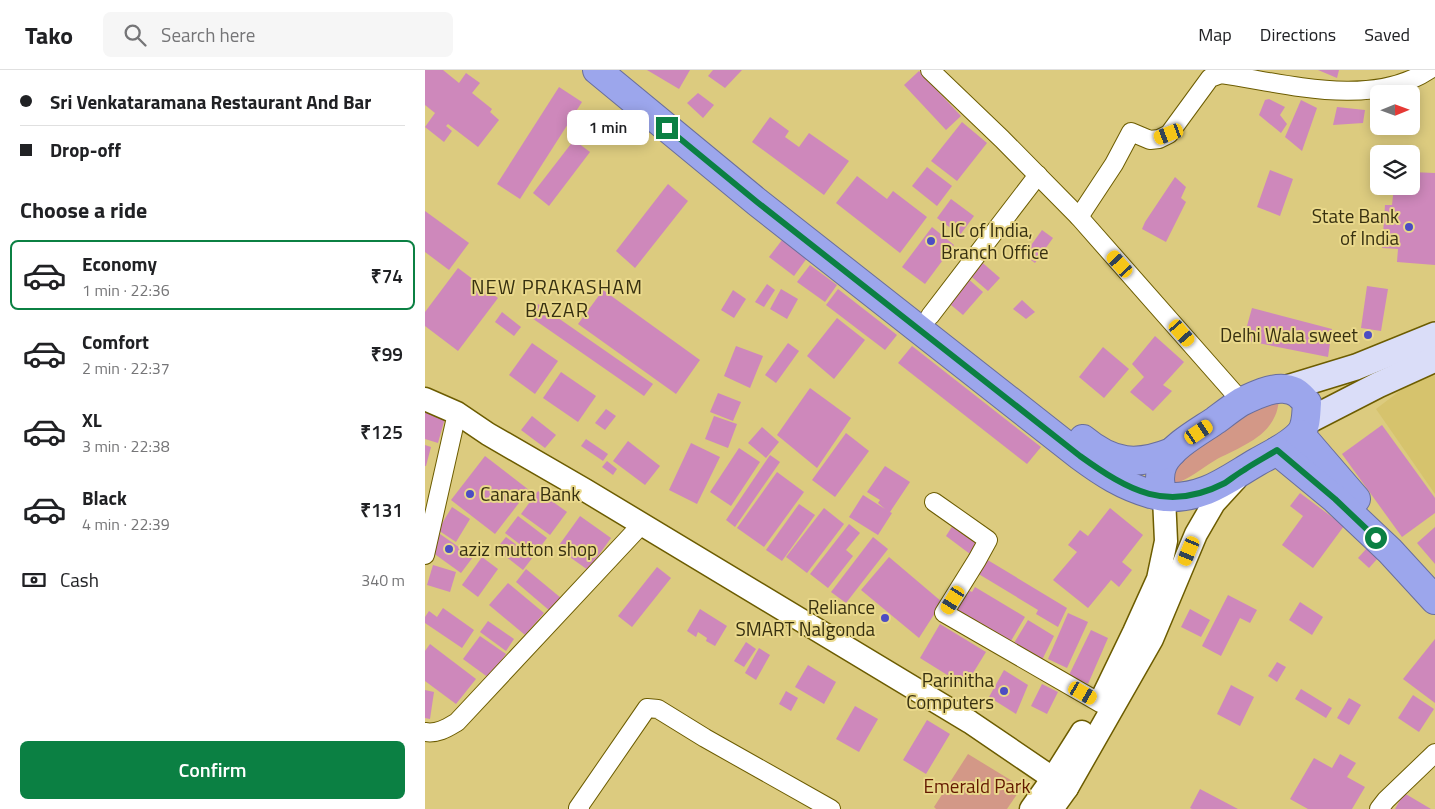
<!DOCTYPE html>
<meta charset="utf-8">
<style>
:root{--surface:#fff;--page:#f6f6f6;--text:#202124;--muted:#757577;--line:#e0e0e0;--accent:#0b8043}
body{margin:0;font-family:"Titillium Web",sans-serif;background:var(--page);color:var(--text);height:100vh;display:flex;flex-direction:column;font-size:19px;white-space:nowrap}
*{box-sizing:border-box;margin:0}
p{font-size:16px;color:var(--muted)}
.icon{flex:none;width:28px;height:28px;fill:none;stroke:currentColor;stroke-width:2;stroke-linecap:round;stroke-linejoin:round}
.map{position:relative;flex:1;overflow:hidden}
.side{display:flex;flex-direction:column;background:var(--surface);width:425px}
.side>*{flex:none}
.hud{display:grid;align-content:center;height:110px;padding:0 20px;background:var(--surface)}
.needle{width:32px;rotate:89deg}
.controls{position:absolute;left:945px;top:15px;display:grid;gap:10px}
.controls a{display:grid;place-items:center;width:50px;height:50px;border-radius:8px;background:var(--surface);box-shadow:0 2px 12px #0003;font-size:25px}
.end{position:absolute;width:22px;height:22px;margin:-11px;border:6px solid #0b8043;background:#fff;box-shadow:0 0 0 2px #fff}
.from{border-radius:50%}
.bubble{position:absolute;height:35px;border-radius:8px;background:var(--surface);box-shadow:0 2px 12px #0003;font-size:16px;font-weight:600;line-height:35px;text-align:center}
.car{position:absolute;width:15px;height:30px;margin:-15px -8px;border-radius:6px;box-shadow:0 0 4px 1px #0007;background:linear-gradient(#f5c518 24%,#345 0 40%,#f5c518 0 76%,#345 0 86%,#f5c518 0)}
.hud b{display:flex;align-items:center;gap:18px;height:48px;font-size:19px}
.hud b+b{border-top:1px solid var(--line)}
.hud i{width:12px;height:12px;background:var(--text)}
ul{padding:0;list-style:none}
li{display:flex;align-items:center;gap:15px;height:70px;margin:0 10px 8px;padding:0 10px;border:2px solid transparent;border-radius:8px}
li div{flex:1}
li b{display:block;font-size:19px}
li em{font-style:normal;font-weight:600}
li.current{border-color:var(--accent)}
li>.icon{width:45px;height:45px;stroke-width:1.5}
h2{padding:0 20px;font-size:22px;line-height:60px}
.pay{display:flex;align-items:center;gap:12px;height:55px;padding:0 20px;font-size:19px}
.pay p{margin-inline-start:auto}
.button{display:flex;gap:10px;margin-top:auto;padding:10px 20px}
.button a{flex:1;height:58px;border-radius:8px;background:var(--accent);color:#fff;font-size:20px;font-weight:600;line-height:58px;text-align:center}
header{display:flex;align-items:center;gap:30px;box-sizing:border-box;height:70px;padding:0 25px;background:var(--surface);border-bottom:1px solid var(--line)}
header strong{font-size:24px}
nav{display:flex;gap:28px;margin-inline-start:auto;font-size:18px}
.search{width:350px;height:45px;background:var(--page);display:flex;align-items:center;gap:12px;box-sizing:border-box;padding:0 18px;border-radius:8px;color:var(--muted);font-size:19px}
main{display:flex;flex:1;min-height:0}
.map>svg:first-child{display:block}
.built{fill:#d6c36d}
.green{fill:#d39887}
.building{fill:#ce88bb}
.lines{fill:none;stroke-linecap:round;stroke-linejoin:round}
.minor-casing{stroke:#6c5c00;stroke-width:20}
.tertiary-casing{stroke:#6c5c00;stroke-width:25}
.secondary-casing{stroke:#6c5c00;stroke-width:28}
.trunk-casing{stroke:#696e9c;stroke-width:30}
.minor{stroke:#fff;stroke-width:18}
.tertiary{stroke:#fff;stroke-width:22}
.secondary{stroke:#daddf8;stroke-width:25}
.trunk{stroke:#9ca6ec;stroke-width:28}
.route{stroke:#0b8043;stroke-width:6}
.poi-dot{fill:#4c4dc3;stroke:#e9d88b;stroke-width:2}
.labels{text-anchor:middle;stroke-width:4;stroke-linejoin:round;paint-order:stroke}
.poi-label{font-size:19px;fill:#373010;stroke:#e9d88b;text-anchor:end}
.park-label{font-size:19px;fill:#631900;stroke:#e9d88b}
.neighbourhood-label{font-size:20px;letter-spacing:1px;fill:#373010;stroke:#e9d88b}
</style>
<header>
<strong>Tako</strong>
<div class="search"><svg class="icon" aria-label="search" viewBox="0 0 24 24"><circle cx="10" cy="10" r="6"/><path d="M15 15l6 6"/></svg>Search here</div>
<nav><a>Map</a><a>Directions</a><a>Saved</a></nav>
</header>
<main>
<section class="side">
<div class="hud">
<b><i class="from"></i>Sri Venkataramana Restaurant And Bar</b>
<b><i></i>Drop-off</b>
</div>
<h2>Choose a ride</h2>
<ul>
<li class="current"><svg class="icon" aria-label="car" viewBox="0 0 24 24"><path d="M5 17H2v-5l4-1 3-4h7l3 4 3 1v5h-3M9 17h6M6 11h13"/><circle cx="7" cy="17" r="2"/><circle cx="17" cy="17" r="2"/></svg><div><b>Economy</b><p>1 min · 22:36</p></div><em>₹74</em></li>
<li><svg class="icon" aria-label="car" viewBox="0 0 24 24"><path d="M5 17H2v-5l4-1 3-4h7l3 4 3 1v5h-3M9 17h6M6 11h13"/><circle cx="7" cy="17" r="2"/><circle cx="17" cy="17" r="2"/></svg><div><b>Comfort</b><p>2 min · 22:37</p></div><em>₹99</em></li>
<li><svg class="icon" aria-label="car" viewBox="0 0 24 24"><path d="M5 17H2v-5l4-1 3-4h7l3 4 3 1v5h-3M9 17h6M6 11h13"/><circle cx="7" cy="17" r="2"/><circle cx="17" cy="17" r="2"/></svg><div><b>XL</b><p>3 min · 22:38</p></div><em>₹125</em></li>
<li><svg class="icon" aria-label="car" viewBox="0 0 24 24"><path d="M5 17H2v-5l4-1 3-4h7l3 4 3 1v5h-3M9 17h6M6 11h13"/><circle cx="7" cy="17" r="2"/><circle cx="17" cy="17" r="2"/></svg><div><b>Black</b><p>4 min · 22:39</p></div><em>₹131</em></li>
</ul>
<div class="pay"><svg class="icon" aria-label="cash" viewBox="0 0 24 24"><path d="M3 7h18v10H3z"/><circle cx="12" cy="12" r="2"/></svg>Cash<p>340 m</p></div>
<div class="button"><a>Confirm</a></div>
</section>
<div class="map">
<svg width="1010" height="739" viewBox="0 0 1010 739">
<rect width="100%" height="100%" fill="#dccb7f"/>
<path class="built" d="M1001,301L1010,306V424L951,339Z"/>
<g class="green">
<path d="M854,331C853,336 852,342 850,346C840,370 810,379 789,391C776,399 764,409 749,414L744,395L825,339Z"/>
<path d="M543,684L597,717L582,739H511L509,737Z"/>
</g>
<g class="building">
<path d="M0,0H18L34,13L41,3L55,13L47,23L67,39L65,42L74,50L53,77L23,54L21,56L27,61L19,72L0,57L10,43L0,35Z"/>
<path d="M222,0H265L254,19Z"/>
<path d="M288,0H317L300,18L283,6Z"/>
<path d="M893,0H914L912,8Z"/>
<path d="M494,1L536,46L521,60L479,15Z"/>
<path d="M134,17L157,32L95,129L72,114Z"/>
<path d="M273,23L289,35L278,48L262,33Z"/>
<path d="M844,29L860,37L855,45L862,54L856,63L834,45L840,30Z"/>
<path d="M876,30L892,38L877,81L860,67Z"/>
<path d="M912,37L940,40L938,53L908,55Z"/>
<path d="M345,47L364,61L360,67L374,77L384,63L424,91L399,125L327,72Z"/>
<path d="M537,52L562,73L532,111L506,91Z"/>
<path d="M149,70L165,82L124,136L108,123Z"/>
<path d="M502,97L527,116L512,136L487,116Z"/>
<path d="M845,100L868,109L855,146L832,137Z"/>
<path d="M986,102L1010,103V195L972,192L973,179L957,178L960,135H967L969,116H986Z"/>
<path d="M432,106L462,129L468,121L502,147L475,183L411,133Z"/>
<path d="M750,107L761,117L756,128L761,132L741,172L717,159L720,152Z"/>
<path d="M243,114L263,131L210,198L191,181Z"/>
<path d="M526,129L549,146L535,165L512,148Z"/>
<path d="M0,141L44,173L24,200L0,182Z"/>
<path d="M507,157L529,175L500,214L477,197Z"/>
<path d="M617,160L628,168L610,193L599,185Z"/>
<path d="M357,170L382,188L369,206L344,187Z"/>
<path d="M552,188L575,208L563,221L541,202Z"/>
<path d="M385,195L412,215L400,232L372,212Z"/>
<path d="M33,198L73,228L33,281L0,256V242Z"/>
<path d="M540,206L558,222L538,245L520,230Z"/>
<path d="M342,214L350,220L339,237L330,232Z"/>
<path d="M942,216L963,219L956,261L936,258Z"/>
<path d="M356,219L373,229L362,249L345,239Z"/>
<path d="M413,219L472,265L460,280L401,235Z"/>
<path d="M178,220L275,290L251,324L153,254Z"/>
<path d="M308,220L321,229L309,248L296,240Z"/>
<path d="M597,230L610,242L601,249L588,239Z"/>
<path d="M113,234L228,314L219,326L104,246Z"/>
<path d="M827,238L907,259L903,287L818,270Z"/>
<path d="M77,242L96,257L89,266L70,252Z"/>
<path d="M412,248L440,270L409,309L382,286Z"/>
<path d="M730,266L759,292L738,315L747,321L728,341L705,322L719,307L707,294Z"/>
<path d="M107,273L133,291L110,324L84,305Z"/>
<path d="M363,273L374,281L351,313L340,305Z"/>
<path d="M311,276L338,286L325,318L299,306Z"/>
<path d="M487,276L616,377L602,394L473,293Z"/>
<path d="M678,277L704,299L679,328L654,307Z"/>
<path d="M136,302L171,326L153,352L118,328Z"/>
<path d="M385,318L426,348L392,398L352,365Z"/>
<path d="M293,323L316,332L308,351L285,342Z"/>
<path d="M181,339L191,346L180,360L170,353Z"/>
<path d="M0,342L20,348L13,373L0,369Z"/>
<path d="M107,346L131,365L120,378L96,360Z"/>
<path d="M289,346L312,354L303,378L280,369Z"/>
<path d="M957,355L1010,428V443L977,467L917,384Z"/>
<path d="M337,357L354,372L341,388L323,373Z"/>
<path d="M421,363L444,381L410,427L387,410Z"/>
<path d="M161,369L183,384L178,391L156,376Z"/>
<path d="M203,371L235,396L220,415L188,391Z"/>
<path d="M266,373L295,387L272,434L244,420Z"/>
<path d="M0,375L6,377L1,396H0Z"/>
<path d="M314,378L335,392L306,436L285,422Z"/>
<path d="M345,385L355,392L310,457L301,450Z"/>
<path d="M60,386L104,420L70,464L26,430Z"/>
<path d="M182,391L192,399L188,405L177,397Z"/>
<path d="M460,396L485,412L465,442L467,443L453,465L424,447L438,425L460,439L453,433L455,430L442,422Z"/>
<path d="M352,402L379,422L339,477L312,458Z"/>
<path d="M113,421L142,442L125,465L96,444Z"/>
<path d="M875,423L919,456L888,498L857,475L878,446L865,436Z"/>
<path d="M374,434L390,445L357,491L341,480Z"/>
<path d="M27,437L45,449L31,472L13,460Z"/>
<path d="M399,438L419,454L382,503L361,487Z"/>
<path d="M685,438L718,465L697,492L707,500L694,517L686,510L663,538L628,510L652,482L643,475L655,460L663,466Z"/>
<path d="M93,446L122,468L109,485L80,463Z"/>
<path d="M155,446L186,468L163,500L132,478Z"/>
<path d="M424,454L435,463L421,480L428,486L403,518L385,504Z"/>
<path d="M528,455L557,477L549,487L521,466Z"/>
<path d="M1010,457V494L992,473Z"/>
<path d="M15,464L48,487L36,503L4,480Z"/>
<path d="M81,467L108,487L98,500L71,479Z"/>
<path d="M448,467L463,479L421,533L406,522Z"/>
<path d="M942,478L953,488L944,498L933,488Z"/>
<path d="M57,487L73,499L53,527L37,515Z"/>
<path d="M464,487L517,532L494,568L436,520Z"/>
<path d="M561,489L642,538L633,557L611,544L613,540L552,503Z"/>
<path d="M8,495L31,502L25,522L2,515Z"/>
<path d="M232,497L246,508L207,557L193,546Z"/>
<path d="M101,499L136,528L125,541L91,512Z"/>
<path d="M83,513L119,543L100,565L64,535Z"/>
<path d="M550,517L600,547L583,576L529,544L543,520L547,522Z"/>
<path d="M803,525L832,540L825,553L815,548L796,586L777,576Z"/>
<path d="M875,532L898,547L887,565L864,550Z"/>
<path d="M18,538L49,560L37,578L0,553V547L4,541L12,547Z"/>
<path d="M275,539L302,556L290,576L281,571L282,568L273,562L271,567L262,561Z"/>
<path d="M765,539L785,550L776,567L756,557Z"/>
<path d="M643,543L663,552L642,598L623,589Z"/>
<path d="M603,550L629,566L617,590L589,573Z"/>
<path d="M63,551L89,569L81,581L55,562Z"/>
<path d="M515,554L561,582L540,616L495,588Z"/>
<path d="M666,560L683,568L663,614L644,605Z"/>
<path d="M55,566L81,584L64,608L38,589Z"/>
<path d="M1010,569V633L978,609Z"/>
<path d="M321,572L331,579L319,597L309,591Z"/>
<path d="M5,574L51,609L31,634L0,611V581Z"/>
<path d="M334,578L345,585L331,610L320,603Z"/>
<path d="M852,592L861,597L852,612L843,606Z"/>
<path d="M383,595L411,612L399,634L370,617Z"/>
<path d="M579,600L603,615L591,644L564,627Z"/>
<path d="M617,614L633,622L622,644L606,636Z"/>
<path d="M806,615L829,627L815,656L792,644Z"/>
<path d="M876,619L907,638L901,648L870,629Z"/>
<path d="M0,620L9,622L5,649L0,648Z"/>
<path d="M361,621L373,628L366,641L354,634Z"/>
<path d="M988,625L1009,639L994,662L973,648Z"/>
<path d="M924,628L936,635L924,655L912,648Z"/>
<path d="M430,636L453,649L434,682L411,669Z"/>
<path d="M502,650L525,664L501,704L478,690Z"/>
<path d="M915,684L931,693L922,707L940,717L927,739H883L865,729L889,688L907,698Z"/>
<path d="M775,719L813,739H767L765,738Z"/>
<path d="M979,723L1006,739H970Z"/>
</g>
<g class="lines">
<defs>
<g id="minor">
<path d="M505,0L577,69L654,147L817,332"/>
<path d="M654,147L689,94L706,62L725,70L734,69L744,64L785,8L796,4C860,13 945,39 1004,0"/>
<path d="M505,246L613,105"/>
<path d="M509,432L563,470L552,490L519,543L675,633"/>
<path d="M0,485L32,343"/>
<path d="M0,662C13,664 22,658 32,652L217,454"/>
<path d="M155,739L153,738L222,638L233,639L280,668L406,739"/>
<path d="M954,739L961,730L1010,683"/>
</g>
<g id="tertiary">
<path d="M0,329L32,343L63,364L160,420L545,652L642,718"/>
<path d="M679,624L709,562L733,509L741,471L739,427"/>
<path d="M606,739L628,708L657,662"/>
<path d="M627,739L642,718L727,569L771,464L789,433L811,409"/>
</g>
<g id="secondary">
<path d="M859,319L931,297L1010,265"/>
<path d="M881,352L953,315L1010,289"/>
</g>
<g id="trunk">
<path d="M172,0L332,132L655,386C678,403 698,416 726,424C731,425 736,427 741,427C779,429 801,410 832,392C846,384 862,377 874,365C882,357 881,344 882,333C875,325 871,320 860,319C847,317 828,326 816,332C808,337 799,344 791,350C775,361 747,376 738,394C733,406 735,416 739,427"/>
<path d="M875,364L931,429"/>
<path d="M658,369C688,394 712,396 747,382"/>
<path d="M852,381L910,429L965,481L1010,530"/>
</g>
</defs>
<use href="#minor" class="minor-casing"/>
<use href="#tertiary" class="tertiary-casing"/>
<use href="#secondary" class="secondary-casing"/>
<use href="#trunk" class="trunk-casing"/>
<use href="#minor" class="minor"/>
<use href="#tertiary" class="tertiary"/>
<use href="#secondary" class="secondary"/>
<use href="#trunk" class="trunk"/>
</g>
<g class="lines">
<path class="route" d="M242,58L332,132L655,386C704,421 742,443 800,413C806,409 812,404 819,400C829,393 841,387 852,380L910,429L951,468"/>
</g>
<g class="poi-dot">
<circle cx="984" cy="157" r="5"/>
<circle cx="506" cy="171" r="5"/>
<circle cx="943" cy="265" r="5"/>
<circle cx="45" cy="424" r="5"/>
<circle cx="24" cy="479" r="5"/>
<circle cx="460" cy="548" r="5"/>
<circle cx="579" cy="621" r="5"/>
</g>
<g class="labels">
<g class="poi-label">
<text x="974" y="153">State Bank<tspan x="974" dy="22">of India</tspan></text>
<text x="516" y="167" text-anchor="start">LIC of India,<tspan x="516" dy="22">Branch Office</tspan></text>
<text x="933" y="272">Delhi Wala sweet</text>
<text x="55" y="431" text-anchor="start">Canara Bank</text>
<text x="34" y="486" text-anchor="start">aziz mutton shop</text>
<text x="450" y="544">Reliance<tspan x="450" dy="22">SMART Nalgonda</tspan></text>
<text x="569" y="617">Parinitha<tspan x="569" dy="22">Computers</tspan></text>
</g>
<g class="park-label">
<text x="552" y="723">Emerald Park</text>
</g>
<g class="neighbourhood-label">
<text x="132" y="224">NEW PRAKASHAM<tspan x="132" dy="23">BAZAR</tspan></text>
</g>
</g>
</svg>
<div class="controls">
<a><svg class="needle" viewBox="-14 -14 28 28"><path d="M0-13l5 13h-10z" fill="#e53935"/><path d="M0 13l5-13h-10z" fill="#757577"/></svg></a>
<a><svg class="icon" aria-label="layers" viewBox="0 0 24 24"><path d="M12 4l9 5-9 5-9-5zM3 14l9 5 9-5"/></svg></a>
</div>
<i class="end from" style="left:951px;top:468px"></i>
<i class="end" style="left:242px;top:58px"></i>
<div class="bubble" style="left:142px;top:40px;width:82px">1 min</div>
<i class="car" style="left:744px;top:64px;rotate:249deg"></i>
<i class="car" style="left:695px;top:194px;rotate:318deg"></i>
<i class="car" style="left:757px;top:263px;rotate:139deg"></i>
<i class="car" style="left:774px;top:362px;rotate:56deg"></i>
<i class="car" style="left:764px;top:481px;rotate:203deg"></i>
<i class="car" style="left:528px;top:530px;rotate:212deg"></i>
<i class="car" style="left:658px;top:623px;rotate:120deg"></i>
</div>
</main>
